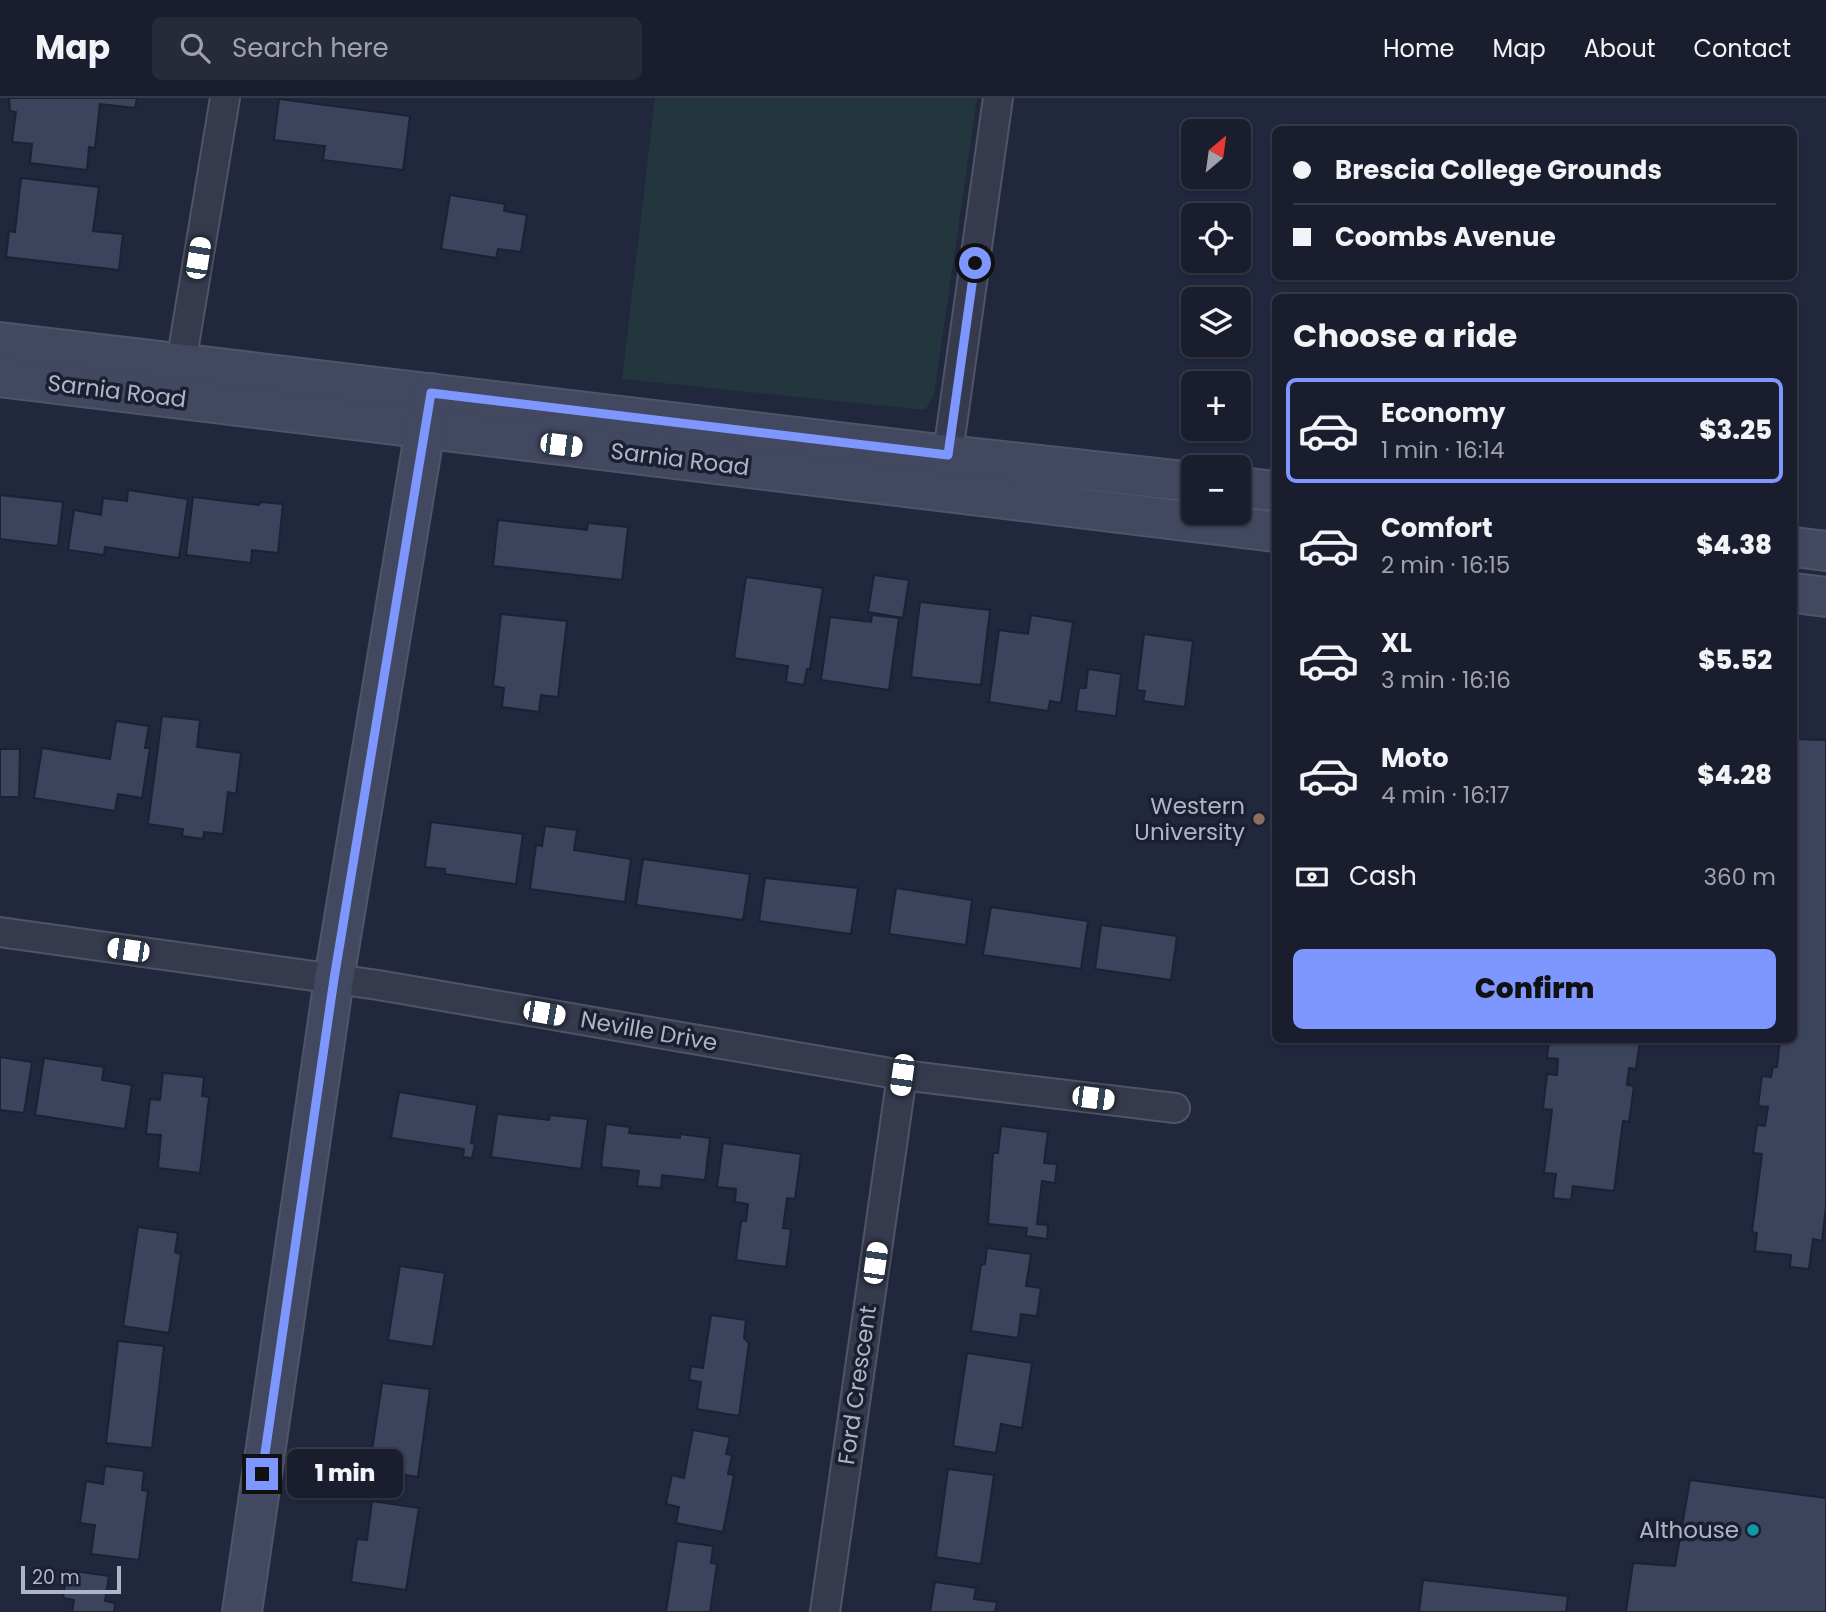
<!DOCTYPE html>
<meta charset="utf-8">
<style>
:root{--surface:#191d2d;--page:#262a39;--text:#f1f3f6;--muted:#9fa2aa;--line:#373b49;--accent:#7e97ff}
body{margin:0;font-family:Poppins,sans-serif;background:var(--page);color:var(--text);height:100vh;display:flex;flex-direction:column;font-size:26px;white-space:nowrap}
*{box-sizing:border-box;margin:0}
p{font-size:23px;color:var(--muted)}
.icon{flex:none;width:38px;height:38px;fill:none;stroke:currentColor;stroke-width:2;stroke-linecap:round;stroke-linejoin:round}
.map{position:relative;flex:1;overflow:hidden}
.sheet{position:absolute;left:1272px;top:196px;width:525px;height:749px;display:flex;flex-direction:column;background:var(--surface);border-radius:10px;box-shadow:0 2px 5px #0004,0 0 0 2px var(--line)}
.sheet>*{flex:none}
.banner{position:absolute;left:1272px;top:28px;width:525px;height:154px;border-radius:10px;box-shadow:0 2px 5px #0004,0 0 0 2px var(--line);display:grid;align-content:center;height:154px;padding:0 21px;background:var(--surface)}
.needle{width:46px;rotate:29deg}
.tools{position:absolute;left:1181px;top:21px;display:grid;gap:14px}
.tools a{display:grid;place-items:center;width:70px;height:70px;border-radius:10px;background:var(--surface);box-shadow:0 2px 5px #0004,0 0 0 2px var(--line);font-size:35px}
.scale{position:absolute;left:21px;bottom:18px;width:100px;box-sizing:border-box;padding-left:7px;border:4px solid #b0b4c8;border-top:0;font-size:19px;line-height:24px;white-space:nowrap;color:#b0b4c8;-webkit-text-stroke:5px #1a1f31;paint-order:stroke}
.end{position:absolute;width:32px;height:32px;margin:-16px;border:9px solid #7e97ff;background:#111;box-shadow:0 0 0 4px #111}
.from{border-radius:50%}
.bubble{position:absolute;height:49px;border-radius:10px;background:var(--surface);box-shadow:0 2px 5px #0004,0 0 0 2px var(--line);font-size:23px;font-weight:800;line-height:49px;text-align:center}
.car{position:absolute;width:21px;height:42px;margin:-21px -10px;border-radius:9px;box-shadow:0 0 5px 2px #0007;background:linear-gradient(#fff 24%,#345 0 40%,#fff 0 76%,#345 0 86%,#fff 0)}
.banner b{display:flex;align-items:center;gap:24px;height:66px;font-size:26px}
.banner b+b{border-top:2px solid var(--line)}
.banner i{width:18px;height:18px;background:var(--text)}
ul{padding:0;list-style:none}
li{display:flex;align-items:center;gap:21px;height:105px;margin:0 14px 10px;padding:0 7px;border:4px solid transparent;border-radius:10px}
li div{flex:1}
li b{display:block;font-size:26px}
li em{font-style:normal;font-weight:800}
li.active{border-color:var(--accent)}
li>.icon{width:63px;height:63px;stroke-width:1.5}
h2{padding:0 21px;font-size:32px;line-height:84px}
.pay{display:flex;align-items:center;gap:18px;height:77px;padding:0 21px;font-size:26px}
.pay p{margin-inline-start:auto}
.action{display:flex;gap:14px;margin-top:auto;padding:14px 21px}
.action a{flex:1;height:80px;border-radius:10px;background:var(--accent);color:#111;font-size:28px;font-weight:800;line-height:80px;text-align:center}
header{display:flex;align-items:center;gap:42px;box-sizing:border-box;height:98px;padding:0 35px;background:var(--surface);border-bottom:2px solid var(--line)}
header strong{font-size:33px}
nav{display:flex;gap:38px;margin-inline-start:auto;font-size:24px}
.search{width:490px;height:63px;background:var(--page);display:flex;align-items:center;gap:18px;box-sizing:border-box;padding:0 24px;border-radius:10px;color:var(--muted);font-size:26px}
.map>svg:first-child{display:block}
.green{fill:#23353d}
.building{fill:#3c435d;stroke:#1c2133;stroke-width:2}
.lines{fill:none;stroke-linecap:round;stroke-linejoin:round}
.street-casing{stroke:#505467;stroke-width:32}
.secondary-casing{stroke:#505467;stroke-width:42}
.street{stroke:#353a4c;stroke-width:28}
.secondary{stroke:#424860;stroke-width:38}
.route{stroke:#7e97ff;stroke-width:9}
.education-dot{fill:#8d6e63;stroke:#1a1f31;stroke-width:2.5}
.culture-dot{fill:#0f9aa8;stroke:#1a1f31;stroke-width:2.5}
.labels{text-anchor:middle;stroke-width:7;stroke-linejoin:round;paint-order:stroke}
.street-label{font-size:23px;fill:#b0b4c8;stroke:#1a1f31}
.poi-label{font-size:23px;fill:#b0b4c8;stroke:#1a1f31;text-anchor:end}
</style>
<header>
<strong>Map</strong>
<div class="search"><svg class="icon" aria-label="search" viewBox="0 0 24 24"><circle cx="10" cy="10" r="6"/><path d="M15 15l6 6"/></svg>Search here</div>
<nav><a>Home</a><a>Map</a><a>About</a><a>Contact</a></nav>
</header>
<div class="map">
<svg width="1826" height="1514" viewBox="0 0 1826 1514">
<rect width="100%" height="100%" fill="#21273c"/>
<path class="green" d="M655,0H977L934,297L925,312L622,281Z"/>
<g class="building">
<path d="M9,0H137L135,10L100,6L95,50L89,49L87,72L30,65L32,46L12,44L16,14L10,13Z"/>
<path d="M279,1L410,18L403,72L323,62L325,48L274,42Z"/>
<path d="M21,80L99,89L93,133L123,136L119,172L6,159L9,133L15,134Z"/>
<path d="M450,97L505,106L504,113L527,117L521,154L498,151L496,160L441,151Z"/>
<path d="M128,392L188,401L179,460L105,449L104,457L68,452L74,412L101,417L103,400L127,403Z"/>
<path d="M0,397L63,404L58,448L0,441Z"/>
<path d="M193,399L259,407L261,404L283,406L278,455L252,452L251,465L186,457Z"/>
<path d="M498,422L587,432L588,425L628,429L622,482L493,468Z"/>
<path d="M874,477L909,482L903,520L868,514Z"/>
<path d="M746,479L823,490L810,571H807L804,587L786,584L788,568L734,560Z"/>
<path d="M920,504L990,512L981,587L911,579Z"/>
<path d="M501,516L567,523L558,599L541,597L539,614L502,609L504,590L493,588Z"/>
<path d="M872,517L899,520L889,592L821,582L830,519L871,524Z"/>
<path d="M1031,517L1073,524L1061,605L1050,603L1048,613L989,604L999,532L1028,536Z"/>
<path d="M1144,536L1193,543L1185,609L1143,603L1145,593L1137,592Z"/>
<path d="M1088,571L1121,576L1116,618L1076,613L1079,590H1086Z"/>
<path d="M162,618L200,622L197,649L241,655L236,696L228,694L223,736L204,734L203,741L182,738L183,731L148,726Z"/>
<path d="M116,623L149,628L145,650H150L142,700L118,696L115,713L34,700L42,650L110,661Z"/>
<path d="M1794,641L1826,642V1108L1822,1143L1813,1141L1809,1171L1790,1169L1791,1157L1755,1153L1757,1135L1752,1134L1762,1056L1753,1055L1757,1027L1765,1028L1768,1009L1758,1008L1762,978L1771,979L1773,969H1777L1780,942H1794Z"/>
<path d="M0,651H20L19,699H0Z"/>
<path d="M431,724L523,736L516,786L445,776V771L425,769Z"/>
<path d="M545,728L577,732L574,752L631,761L625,804L530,791L536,747L542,748Z"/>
<path d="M643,761L750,776L743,822L636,807Z"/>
<path d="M765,780L858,790L851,836L759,823Z"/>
<path d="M896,790L972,802L966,847L889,836Z"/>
<path d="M991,809L1088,823L1081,871L983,857Z"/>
<path d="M1101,827L1177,838L1171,882L1095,871Z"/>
<path d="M1549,942H1640L1636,971L1629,970L1627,987L1634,988L1629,1024L1623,1023L1614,1093L1573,1088L1571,1102L1553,1100L1556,1076L1544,1075L1552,1012L1543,1011L1547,976L1557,977L1558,961L1547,960Z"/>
<path d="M0,959L32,964L24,1015L0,1012Z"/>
<path d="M44,960L104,969L102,982L132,987L125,1031L35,1017Z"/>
<path d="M163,975L204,979L202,998L209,999L200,1075L158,1070L161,1037L146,1036L150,1001L160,1002Z"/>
<path d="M399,994L477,1007L471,1045L475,1046L472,1060L463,1059L464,1051L391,1040Z"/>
<path d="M497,1016L549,1022L550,1017L588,1021L581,1071L491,1059Z"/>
<path d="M606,1026L630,1029L629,1035L680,1040V1036L710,1040L705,1082L662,1077L661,1090L637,1088L639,1073L601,1069Z"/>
<path d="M1001,1028L1048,1034L1044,1065L1057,1066L1055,1085L1042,1083L1037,1126L1048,1127L1047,1141L1026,1138L1027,1130L988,1126L993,1055H998Z"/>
<path d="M723,1045L801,1056L795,1101L787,1100L783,1130L791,1131L786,1169L736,1162L741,1123H746L748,1106L735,1104L736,1091L717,1089Z"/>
<path d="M138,1129L178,1135L175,1154L181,1156L169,1235L123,1228Z"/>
<path d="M987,1150L1031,1156L1026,1188L1041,1190L1037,1218L1021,1216L1018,1240L971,1233L981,1167L985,1166Z"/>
<path d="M400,1168L445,1175L433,1249L388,1242Z"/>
<path d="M711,1217L746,1222L744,1240L749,1245L739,1318L697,1311L701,1284L689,1282L691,1268L703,1270Z"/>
<path d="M118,1243L164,1248L152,1350L106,1345Z"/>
<path d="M967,1255L1032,1265L1022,1330L1001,1326L996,1355L953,1348Z"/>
<path d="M382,1285L430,1291L418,1379L377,1373L379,1355L372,1353Z"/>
<path d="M693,1332L730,1339L726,1356L732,1357L728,1376L734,1377L723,1434L676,1425L679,1409L666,1406L672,1377L684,1380Z"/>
<path d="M105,1368L144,1373L142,1392L148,1393L139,1462L91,1456L95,1427L80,1425L86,1383L103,1386Z"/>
<path d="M948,1371L994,1377L981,1466L936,1459Z"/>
<path d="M1690,1382L1826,1400V1514H1626L1633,1465L1675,1468Z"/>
<path d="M372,1403L419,1410L406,1492L351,1484L357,1441L367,1442Z"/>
<path d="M677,1443L713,1448L711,1465L717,1466L710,1514H666Z"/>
<path d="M67,1472L109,1478L105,1503L115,1505L114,1514H72L74,1502L63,1500Z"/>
<path d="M1423,1482L1568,1498L1566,1514H1419Z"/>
<path d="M935,1484L976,1490L974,1501L997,1504L995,1514H930Z"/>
</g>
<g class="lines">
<defs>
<g id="street">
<path d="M178,283L225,0"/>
<path d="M945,376L998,0"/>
<path d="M0,834L378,887L902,977L1175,1010"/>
<path d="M825,1514L902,977"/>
</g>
<g id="secondary">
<path d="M0,244L948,357L1194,384"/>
<path d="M0,279L1276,434"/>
<path d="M1239,389L1276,393"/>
<path d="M1794,449L1826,453"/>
<path d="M1794,495L1826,499"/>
<path d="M242,1514L334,881L431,295"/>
</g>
</defs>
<use href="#street" class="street-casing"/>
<use href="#secondary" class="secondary-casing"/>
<use href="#street" class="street"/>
<use href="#secondary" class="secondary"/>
</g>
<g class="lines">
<path class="route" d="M262,1376L334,881L431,295L948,357L975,165"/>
</g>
<circle class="education-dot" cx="1259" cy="721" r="7"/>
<circle class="culture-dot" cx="1753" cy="1432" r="7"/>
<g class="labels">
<g class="street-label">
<text transform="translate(117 293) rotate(7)" y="8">Sarnia Road</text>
<text transform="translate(680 361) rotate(7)" y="8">Sarnia Road</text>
<text transform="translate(649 933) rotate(10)" y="8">Neville Drive</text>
<text transform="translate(857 1287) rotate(-82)" y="8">Ford Crescent</text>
</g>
<g class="poi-label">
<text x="1245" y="716">Western<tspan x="1245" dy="26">University</tspan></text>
<text x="1739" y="1440">Althouse</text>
</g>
</g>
</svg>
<div class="tools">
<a><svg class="needle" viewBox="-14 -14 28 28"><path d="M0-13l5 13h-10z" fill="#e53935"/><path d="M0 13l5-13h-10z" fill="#9fa2aa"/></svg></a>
<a><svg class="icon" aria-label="locate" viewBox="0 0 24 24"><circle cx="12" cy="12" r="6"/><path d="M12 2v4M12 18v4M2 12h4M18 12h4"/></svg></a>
<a><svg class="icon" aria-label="layers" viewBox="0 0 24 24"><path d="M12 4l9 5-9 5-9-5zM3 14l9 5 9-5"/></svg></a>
<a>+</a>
<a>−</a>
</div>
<div class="scale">20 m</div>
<i class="end from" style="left:975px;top:165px"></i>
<i class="end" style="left:262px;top:1376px"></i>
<div class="bubble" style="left:287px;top:1351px;width:116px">1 min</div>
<i class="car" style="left:198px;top:160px;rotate:9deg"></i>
<i class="car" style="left:561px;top:347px;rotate:97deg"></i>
<i class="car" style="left:128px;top:852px;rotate:278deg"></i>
<i class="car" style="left:544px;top:915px;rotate:100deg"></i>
<i class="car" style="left:902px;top:977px;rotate:188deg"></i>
<i class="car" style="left:1093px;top:1000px;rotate:97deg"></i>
<i class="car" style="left:875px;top:1165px;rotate:8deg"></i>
<div class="banner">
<b><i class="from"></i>Brescia College Grounds</b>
<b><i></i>Coombs Avenue</b>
</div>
<section class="sheet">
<h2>Choose a ride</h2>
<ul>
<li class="active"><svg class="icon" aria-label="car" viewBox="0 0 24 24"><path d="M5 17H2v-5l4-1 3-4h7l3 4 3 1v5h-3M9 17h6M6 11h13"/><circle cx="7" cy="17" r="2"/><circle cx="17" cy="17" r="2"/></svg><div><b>Economy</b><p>1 min · 16:14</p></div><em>$3.25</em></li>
<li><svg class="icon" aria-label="car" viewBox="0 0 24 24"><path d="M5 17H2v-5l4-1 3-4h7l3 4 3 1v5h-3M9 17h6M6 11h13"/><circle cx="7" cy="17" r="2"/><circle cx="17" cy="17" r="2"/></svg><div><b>Comfort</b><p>2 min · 16:15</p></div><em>$4.38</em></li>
<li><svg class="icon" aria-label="car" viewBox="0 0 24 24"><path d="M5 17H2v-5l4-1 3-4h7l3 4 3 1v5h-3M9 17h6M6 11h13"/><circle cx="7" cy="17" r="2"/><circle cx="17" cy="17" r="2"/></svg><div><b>XL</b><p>3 min · 16:16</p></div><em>$5.52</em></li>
<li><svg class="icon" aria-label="car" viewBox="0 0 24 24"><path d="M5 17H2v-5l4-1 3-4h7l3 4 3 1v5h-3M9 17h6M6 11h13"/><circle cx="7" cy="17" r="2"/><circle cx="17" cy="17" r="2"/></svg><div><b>Moto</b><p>4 min · 16:17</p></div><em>$4.28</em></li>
</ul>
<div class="pay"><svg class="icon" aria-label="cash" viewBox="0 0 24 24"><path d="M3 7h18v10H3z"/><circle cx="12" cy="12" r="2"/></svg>Cash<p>360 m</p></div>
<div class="action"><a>Confirm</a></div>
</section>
</div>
